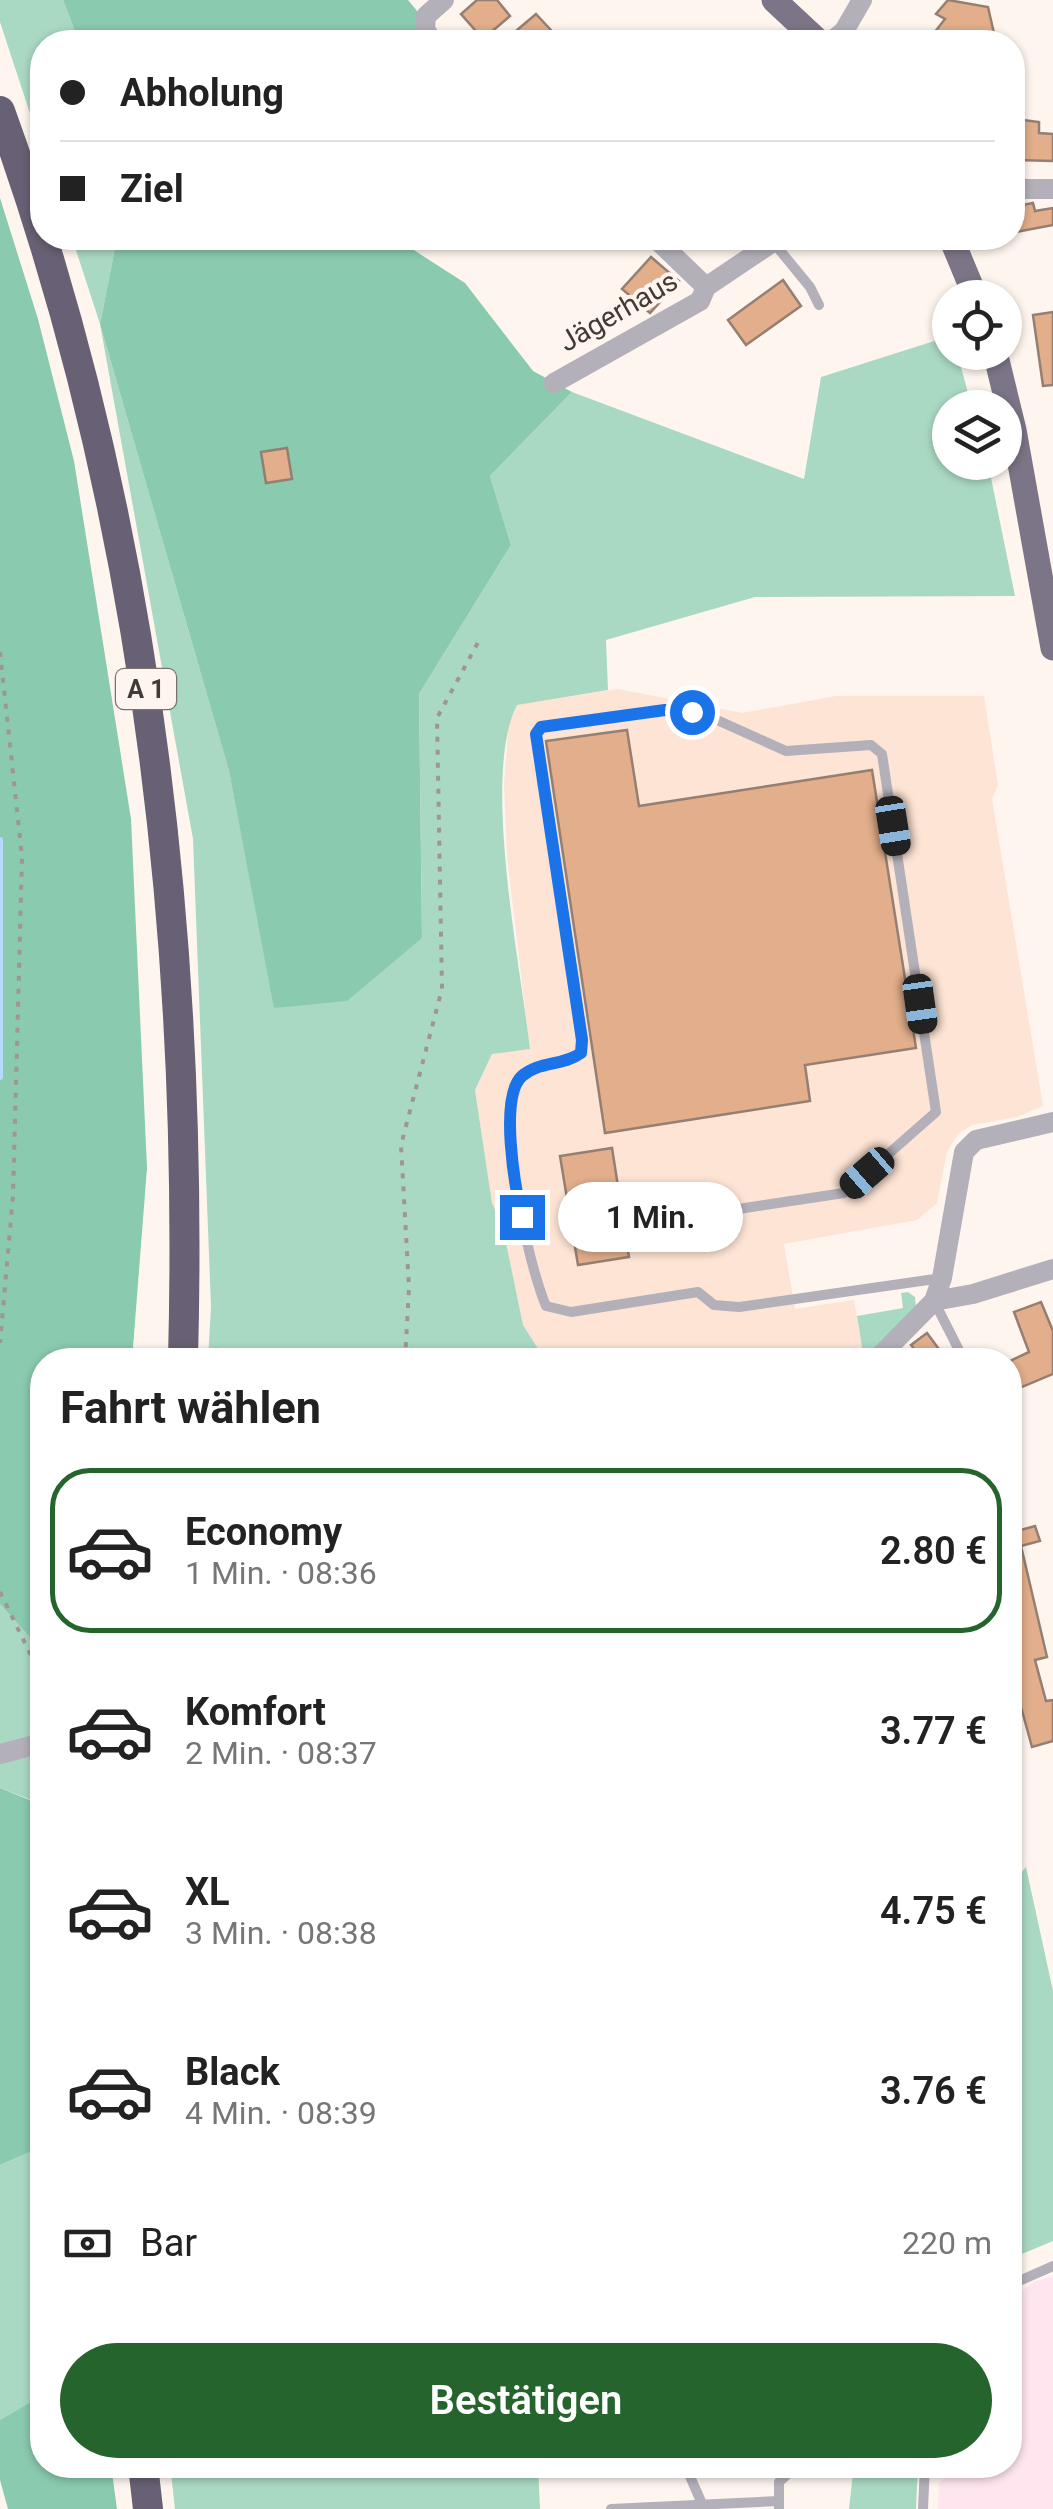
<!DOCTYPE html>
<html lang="de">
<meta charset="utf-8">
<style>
:root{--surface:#fff;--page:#f6f6f6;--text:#222;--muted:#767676;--line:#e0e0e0;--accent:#26642d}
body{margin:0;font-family:Roboto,sans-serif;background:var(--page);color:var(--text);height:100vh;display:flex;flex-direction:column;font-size:38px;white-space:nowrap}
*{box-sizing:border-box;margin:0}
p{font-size:32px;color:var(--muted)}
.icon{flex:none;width:55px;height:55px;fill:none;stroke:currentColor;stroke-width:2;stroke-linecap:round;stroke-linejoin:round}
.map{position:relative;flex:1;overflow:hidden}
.panel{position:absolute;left:30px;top:1348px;width:992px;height:1130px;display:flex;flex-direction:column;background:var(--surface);border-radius:40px;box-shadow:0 2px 8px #0004}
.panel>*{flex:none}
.banner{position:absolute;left:30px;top:30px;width:995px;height:220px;border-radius:40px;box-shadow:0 2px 8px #0004;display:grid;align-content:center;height:220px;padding:0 30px;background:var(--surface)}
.fabs{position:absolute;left:932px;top:280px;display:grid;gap:20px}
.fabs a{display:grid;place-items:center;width:90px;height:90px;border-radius:50%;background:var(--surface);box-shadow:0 2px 8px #0004;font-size:50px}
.end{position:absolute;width:45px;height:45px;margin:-22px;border:12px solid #1a73e8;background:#fff;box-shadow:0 0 0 5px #fff}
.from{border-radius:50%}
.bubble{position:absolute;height:70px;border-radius:35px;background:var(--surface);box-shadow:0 2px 8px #0004;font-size:32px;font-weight:600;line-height:70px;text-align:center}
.car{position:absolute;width:30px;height:60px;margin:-30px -15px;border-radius:12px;box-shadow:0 0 8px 2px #0007;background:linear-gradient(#222 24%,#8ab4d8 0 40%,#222 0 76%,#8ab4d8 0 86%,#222 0)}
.banner b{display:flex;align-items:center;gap:35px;height:95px;font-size:38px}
.banner b+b{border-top:2px solid var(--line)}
.banner i{width:25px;height:25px;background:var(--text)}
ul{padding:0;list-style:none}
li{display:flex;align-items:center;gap:30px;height:165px;margin:0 20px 15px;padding:0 10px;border:5px solid transparent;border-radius:40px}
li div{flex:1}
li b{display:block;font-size:38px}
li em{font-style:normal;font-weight:600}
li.selected{border-color:var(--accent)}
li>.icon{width:90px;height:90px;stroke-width:1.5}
h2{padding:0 30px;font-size:45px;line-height:120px}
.pay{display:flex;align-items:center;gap:25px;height:110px;padding:0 30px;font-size:38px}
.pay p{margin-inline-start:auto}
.cta{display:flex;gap:20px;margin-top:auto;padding:20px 30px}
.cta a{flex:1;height:115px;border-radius:60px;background:var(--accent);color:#fff;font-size:40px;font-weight:600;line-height:115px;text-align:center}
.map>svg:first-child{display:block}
.commercial{fill:#ffe5ee}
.built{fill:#fde4d4}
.green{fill:#aad9c3}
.forest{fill:#8acaae}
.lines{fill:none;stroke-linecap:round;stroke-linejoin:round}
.stream{stroke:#b6dafd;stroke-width:6}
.building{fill:#e2ae8b;stroke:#957f72;stroke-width:2.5}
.path{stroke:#9f968f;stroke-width:4;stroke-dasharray:5 8;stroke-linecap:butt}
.service{stroke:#b4b0ba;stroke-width:10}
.minor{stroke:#b4b0ba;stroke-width:20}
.primary{stroke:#7c7587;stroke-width:25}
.motorway{stroke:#686074;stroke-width:30}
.route{stroke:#1a73e8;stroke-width:12}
.labels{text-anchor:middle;stroke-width:8;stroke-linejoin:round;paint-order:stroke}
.shield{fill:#fef5ee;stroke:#7c726c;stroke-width:2.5}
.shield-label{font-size:25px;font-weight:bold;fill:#443a34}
.street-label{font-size:28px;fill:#443a34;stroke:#fef5ee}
</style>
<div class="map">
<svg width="1053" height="2509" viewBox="0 0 1053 2509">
<rect width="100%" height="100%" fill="#fef5ee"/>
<path class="commercial" d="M1053,2276V2509H938L939,2483L958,2465H1010V2302L1033,2282Z"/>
<path class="built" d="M618,689L742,713L836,696H984L998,785L992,799L1043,1106L1017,1117L972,1125L958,1134L947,1152L937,1203L917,1220L784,1244L795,1309L854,1300L862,1347L857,1354L818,1360H572L571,1355H542L523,1325L503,1228L492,1203L475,1090L492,1054L530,1049L507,857L504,784L509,719L516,705Z"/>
<g class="green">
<path d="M0,0H63L79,42H42V150L0,22Z"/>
<path d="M72,238H117L100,324L229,771L275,1008L422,938L419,694L511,545L490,476L572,392L804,479L821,377L950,336V352L957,353L972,407L950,408V462L988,463L1015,596L755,597L606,640L608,690L517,705C481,774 521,968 530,1049L492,1054L475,1090L492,1203L503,1228L523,1325L542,1355H572V1360H208L211,1307L193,839L100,324Z"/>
<path d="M908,1292L915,1297L916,1308L864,1360H818L857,1354L862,1347L857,1316L903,1308L901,1293Z"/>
<path d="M0,1604L42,1651V1804L0,1788Z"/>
<path d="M1026,1867L1053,1991V2241L1010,2259V1886Z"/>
<path d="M42,2147V2395L0,2420V2165Z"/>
<path d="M170,2465H538L540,2509H175Z"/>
<path d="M877,2465H918L916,2509H849L853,2473H877Z"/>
</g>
<g class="forest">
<path d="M63,0H408L427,23L405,42H79Z"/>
<path d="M0,198L38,319L74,461L131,819L147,1168L132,1360H42V1651L0,1604Z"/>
<path d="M117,238H395L465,283L533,371L572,392L490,476L511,545L419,694L422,938L347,1001L274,1008L229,771L100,324Z"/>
<path d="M0,1788L42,1805V2147L0,2165Z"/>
<path d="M42,2395V2465H111L117,2509H8L0,2480V2420Z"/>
</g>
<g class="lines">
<path class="stream" d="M0,840V1077"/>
</g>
<g class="building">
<path d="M477,0H497L510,16L483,39L461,14Z"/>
<path d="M948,0L988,7L996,42H927L945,19L936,14Z"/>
<path d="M536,14L562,42H503Z"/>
<path d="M1023,120L1039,122V133L1053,134V161L1016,160L1015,132H1022Z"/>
<path d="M1033,203L1035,211L1053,208V225L1016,232L1012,207Z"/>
<path d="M651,257L679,281L650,313L622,289Z"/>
<path d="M783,280L801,306L746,345L728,320Z"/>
<path d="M1053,312V385L1043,386L1033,315Z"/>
<path d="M287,448L292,479L266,483L261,452Z"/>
<path d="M627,730L639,806L872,770L916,1048L805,1065L810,1101L605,1133L546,741Z"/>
<path d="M612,1148L629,1257L578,1265L560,1156Z"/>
<path d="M1041,1302L1053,1331V1374L1010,1392V1361L1029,1352L1014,1312Z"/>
<path d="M927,1333L947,1360H923L911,1345Z"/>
<path d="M1015,1523L1017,1531L1035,1526L1040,1541L1021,1546L1047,1657L1035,1660L1046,1701L1053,1700V1741L1032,1747L1010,1667V1524Z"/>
</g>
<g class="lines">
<g class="path">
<path d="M0,652L22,857L13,1196L0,1343"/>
<path d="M405,1360L409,1288L401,1145L442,989L437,718L481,637"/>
<path d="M0,1592L42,1678"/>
</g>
<g class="service">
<path d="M773,242L810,287L819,305"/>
<path d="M725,1211L844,1193L936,1112L882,754L871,745L786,751L717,720L665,710L541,727L536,734L583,1040L581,1053C563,1067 534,1061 519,1080C493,1115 529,1266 546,1306L571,1312L698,1292L714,1305L739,1307L942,1278"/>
<path d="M934,1301L964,1360"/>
<path d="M1010,2285L1053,2266"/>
<path d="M685,2465L703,2506"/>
<path d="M611,2509L779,2501"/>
<path d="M779,2509V2482L794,2468L815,2465"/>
<path d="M923,2509L925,2465"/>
</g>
<g class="minor">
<path d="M433,42L425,29L426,16L444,0"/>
<path d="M831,42L844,31L862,0"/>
<path d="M1012,189H1053"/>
<path d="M655,238L706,287"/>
<path d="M554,383L700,301L706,287L773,242"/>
<path d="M934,1301L973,1294L1053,1269"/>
<path d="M876,1360L934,1301L942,1278L964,1152L976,1140L1053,1122"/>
<path d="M0,1754L42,1743"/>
</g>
<g class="primary">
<path d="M774,0L819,42"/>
<path d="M951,238L976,298"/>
<path d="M995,352L1014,430L1053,648"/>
</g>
<g class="motorway">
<path d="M0,111C145,511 194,937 183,1360"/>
<path d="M143,2465L148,2509"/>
</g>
</g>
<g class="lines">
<path class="route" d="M522,1217C515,1188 499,1097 522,1076C539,1061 563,1066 581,1053L582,1040L536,734L541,727L665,710L692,712"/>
</g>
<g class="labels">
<rect class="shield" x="116" y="669" width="60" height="40" rx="8"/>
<g class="shield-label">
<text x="146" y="698">A 1</text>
</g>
<g class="street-label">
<text transform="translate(618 311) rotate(-30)" y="10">Jägerhaus</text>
</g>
</g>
</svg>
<div class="fabs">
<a><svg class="icon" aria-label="locate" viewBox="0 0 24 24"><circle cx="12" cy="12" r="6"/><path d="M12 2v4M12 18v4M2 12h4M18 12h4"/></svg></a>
<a><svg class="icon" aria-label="layers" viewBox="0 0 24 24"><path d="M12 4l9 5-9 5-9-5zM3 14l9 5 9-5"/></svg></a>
</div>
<i class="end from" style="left:692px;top:712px"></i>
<i class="end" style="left:522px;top:1217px"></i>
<div class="bubble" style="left:558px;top:1182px;width:185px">1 Min.</div>
<i class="car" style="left:893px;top:826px;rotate:171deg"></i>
<i class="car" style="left:920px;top:1004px;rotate:172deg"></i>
<i class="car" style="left:867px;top:1173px;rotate:229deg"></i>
<div class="banner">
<b><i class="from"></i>Abholung</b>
<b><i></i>Ziel</b>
</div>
<section class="panel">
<h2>Fahrt wählen</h2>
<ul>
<li class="selected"><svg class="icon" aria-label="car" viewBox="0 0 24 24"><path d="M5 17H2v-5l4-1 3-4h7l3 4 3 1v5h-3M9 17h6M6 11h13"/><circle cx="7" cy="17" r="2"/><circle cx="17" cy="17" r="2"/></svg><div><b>Economy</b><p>1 Min. · 08:36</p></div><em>2.80 €</em></li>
<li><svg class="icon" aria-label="car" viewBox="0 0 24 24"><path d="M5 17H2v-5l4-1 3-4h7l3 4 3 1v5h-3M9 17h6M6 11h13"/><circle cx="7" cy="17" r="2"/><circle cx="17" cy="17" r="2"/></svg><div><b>Komfort</b><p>2 Min. · 08:37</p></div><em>3.77 €</em></li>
<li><svg class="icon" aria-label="car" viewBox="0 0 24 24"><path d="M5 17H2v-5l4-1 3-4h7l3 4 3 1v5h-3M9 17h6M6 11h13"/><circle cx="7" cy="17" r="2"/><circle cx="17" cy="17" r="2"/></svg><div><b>XL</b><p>3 Min. · 08:38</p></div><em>4.75 €</em></li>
<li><svg class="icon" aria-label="car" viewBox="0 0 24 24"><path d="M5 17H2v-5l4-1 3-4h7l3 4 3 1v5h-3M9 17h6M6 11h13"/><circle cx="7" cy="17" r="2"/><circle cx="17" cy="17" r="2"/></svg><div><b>Black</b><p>4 Min. · 08:39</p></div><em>3.76 €</em></li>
</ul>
<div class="pay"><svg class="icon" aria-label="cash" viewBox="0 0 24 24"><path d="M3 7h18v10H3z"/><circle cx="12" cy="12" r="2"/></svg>Bar<p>220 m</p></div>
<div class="cta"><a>Bestätigen</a></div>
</section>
</div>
